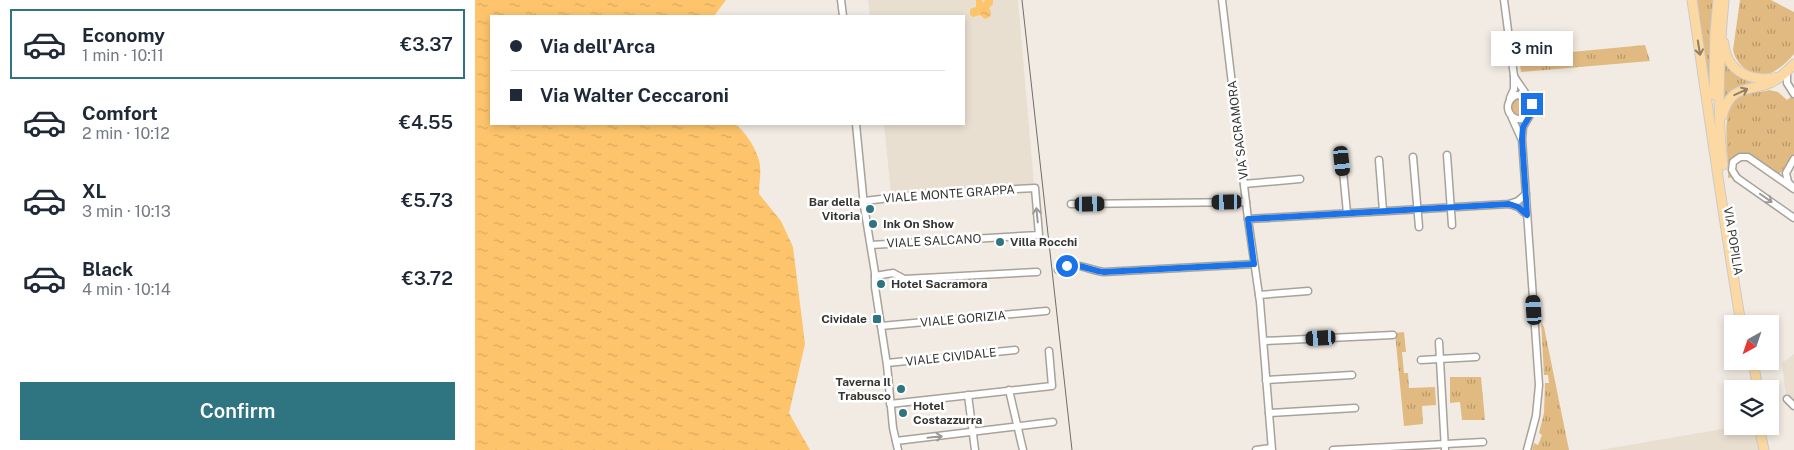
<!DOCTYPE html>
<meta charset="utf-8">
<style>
:root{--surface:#fff;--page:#f6f6f7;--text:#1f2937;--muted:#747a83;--line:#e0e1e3;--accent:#2e7481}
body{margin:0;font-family:"Public Sans",sans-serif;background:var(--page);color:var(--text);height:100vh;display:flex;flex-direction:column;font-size:19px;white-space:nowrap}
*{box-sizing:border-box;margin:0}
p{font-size:16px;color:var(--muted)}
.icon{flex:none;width:28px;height:28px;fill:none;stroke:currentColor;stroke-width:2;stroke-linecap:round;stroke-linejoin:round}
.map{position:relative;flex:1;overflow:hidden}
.panel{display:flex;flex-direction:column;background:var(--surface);width:475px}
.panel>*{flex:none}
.top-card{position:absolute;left:15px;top:15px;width:475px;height:110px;border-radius:0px;box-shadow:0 2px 8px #0003;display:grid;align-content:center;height:110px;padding:0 20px;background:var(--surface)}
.needle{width:32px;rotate:220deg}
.fabs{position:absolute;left:1249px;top:315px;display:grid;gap:10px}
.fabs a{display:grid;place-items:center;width:55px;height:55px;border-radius:0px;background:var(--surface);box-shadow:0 2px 8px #0003;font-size:25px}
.end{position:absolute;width:22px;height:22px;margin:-11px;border:6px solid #1a73e8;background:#fff;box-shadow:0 0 0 2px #fff}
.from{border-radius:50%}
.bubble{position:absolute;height:35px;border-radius:0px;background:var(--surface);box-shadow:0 2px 8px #0003;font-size:16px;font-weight:600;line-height:35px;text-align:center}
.car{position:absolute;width:15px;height:30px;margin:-15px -8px;border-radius:6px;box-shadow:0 0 4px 1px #0007;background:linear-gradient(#222 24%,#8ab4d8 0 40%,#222 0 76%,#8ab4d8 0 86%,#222 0)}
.top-card b{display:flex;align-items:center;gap:18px;height:48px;font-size:19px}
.top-card b+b{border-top:1px solid var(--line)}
.top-card i{width:12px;height:12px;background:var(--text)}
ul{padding:9px 0 0;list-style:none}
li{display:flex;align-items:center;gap:15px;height:70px;margin:0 10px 8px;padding:0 10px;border:2px solid transparent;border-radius:0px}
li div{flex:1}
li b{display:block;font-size:19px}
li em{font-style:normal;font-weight:600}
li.on{border-color:var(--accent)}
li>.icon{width:45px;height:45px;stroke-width:1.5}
.cta{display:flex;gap:10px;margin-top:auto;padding:10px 20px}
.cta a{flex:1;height:58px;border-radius:0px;background:var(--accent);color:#fff;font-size:20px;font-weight:600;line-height:58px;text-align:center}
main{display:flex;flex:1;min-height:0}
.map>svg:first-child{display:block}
.built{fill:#e9dfd1}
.grass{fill:url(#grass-tufts)}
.water{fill:url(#water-ripples)}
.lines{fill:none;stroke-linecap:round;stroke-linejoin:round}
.minor-casing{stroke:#a8a29b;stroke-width:9}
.major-casing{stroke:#cbcaca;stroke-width:11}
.minor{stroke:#fff;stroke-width:6}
.major{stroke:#fcd9a3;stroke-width:9}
.rail{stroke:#706c68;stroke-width:1}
.oneway{stroke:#907f65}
.oneway2{stroke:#9b9a98}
.route{stroke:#1a73e8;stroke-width:6}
.poi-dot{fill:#2e7481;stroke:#fff;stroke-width:2}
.labels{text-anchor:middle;stroke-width:5;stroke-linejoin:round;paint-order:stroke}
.street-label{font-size:12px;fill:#373532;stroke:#fff}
.poi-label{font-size:12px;font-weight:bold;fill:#373532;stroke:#fff;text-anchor:start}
</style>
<main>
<section class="panel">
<ul>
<li class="on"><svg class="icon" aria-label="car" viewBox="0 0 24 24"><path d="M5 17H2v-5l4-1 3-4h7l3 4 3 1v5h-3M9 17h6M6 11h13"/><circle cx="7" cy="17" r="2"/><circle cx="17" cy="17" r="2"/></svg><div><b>Economy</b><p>1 min · 10:11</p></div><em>€3.37</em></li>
<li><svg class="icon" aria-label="car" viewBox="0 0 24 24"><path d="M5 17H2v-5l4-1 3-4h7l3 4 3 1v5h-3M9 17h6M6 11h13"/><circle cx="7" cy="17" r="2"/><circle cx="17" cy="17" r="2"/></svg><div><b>Comfort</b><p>2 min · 10:12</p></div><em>€4.55</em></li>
<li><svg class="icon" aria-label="car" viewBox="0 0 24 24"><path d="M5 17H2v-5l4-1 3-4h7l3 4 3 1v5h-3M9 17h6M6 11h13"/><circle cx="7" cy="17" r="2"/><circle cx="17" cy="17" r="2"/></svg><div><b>XL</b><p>3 min · 10:13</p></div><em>€5.73</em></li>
<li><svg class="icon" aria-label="car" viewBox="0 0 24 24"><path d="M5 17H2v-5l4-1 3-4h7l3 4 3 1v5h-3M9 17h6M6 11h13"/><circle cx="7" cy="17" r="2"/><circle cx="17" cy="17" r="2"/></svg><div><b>Black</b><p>4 min · 10:14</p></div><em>€3.72</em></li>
</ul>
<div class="cta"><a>Confirm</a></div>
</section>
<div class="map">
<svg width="1319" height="450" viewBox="0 0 1319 450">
<defs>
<pattern id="grass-tufts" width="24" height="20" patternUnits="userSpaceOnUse" patternTransform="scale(1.25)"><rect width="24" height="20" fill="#e1ba81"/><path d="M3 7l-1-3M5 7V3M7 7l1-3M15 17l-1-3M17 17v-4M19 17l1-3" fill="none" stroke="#b7986a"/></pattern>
<pattern id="water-ripples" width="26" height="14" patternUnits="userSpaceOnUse" patternTransform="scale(1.25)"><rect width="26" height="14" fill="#fdc46c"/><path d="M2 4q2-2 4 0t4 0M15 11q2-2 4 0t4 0" fill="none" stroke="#d9a95e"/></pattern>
</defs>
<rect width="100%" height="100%" fill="#f1ebe3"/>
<g class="built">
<path d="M393,0H543L559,184L416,194L409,124H489V16H395Z"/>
<path d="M1319,354V405L1311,397L1307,363Z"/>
<path d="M1265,426H1282L1286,450H1125Z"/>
</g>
<g class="grass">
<path d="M1219,0H1241L1235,89H1233Z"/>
<path d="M1265,0H1296L1319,12V54C1313,61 1306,68 1298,72C1280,80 1261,66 1258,50Z"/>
<path d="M1170,45L1175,61L1046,72L1044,57Z"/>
<path d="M1249,57L1284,82L1260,89L1248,100Z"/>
<path d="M1294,90L1303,92L1312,100L1317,96L1319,99V154L1304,175L1276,156H1262L1258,177L1253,178C1255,156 1242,105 1267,94C1276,91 1285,93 1294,90Z"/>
<circle cx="1045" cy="107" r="9"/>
<path d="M1066,322L1069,327L1094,450H1057L1059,443L1063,445L1067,435L1064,433L1069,413L1070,383H1074L1073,375H1069Z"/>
<path d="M929,332L931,352H927L929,373H933L934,388L960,387L961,405L947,406L948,424L929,426L920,333Z"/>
<path d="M975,377H1006L1010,420H987L985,402L975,403Z"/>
</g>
<g class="water">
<path d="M0,0H251L239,16H16V124H260C271,132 283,151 285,165C286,174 284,185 284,194L306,221L318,247L330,344L314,413L335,450H0Z"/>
<path d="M501,0H507L508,3L510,0H518V4L514,8L516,12L515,17L510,19L505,15L498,17L495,15V9L501,7Z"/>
</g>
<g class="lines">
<defs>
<g id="minor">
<path d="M366,0L368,16"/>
<path d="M747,0L773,219L785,302L797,450"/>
<path d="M1029,0L1039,76V89L1035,98"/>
<path d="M1312,72V83L1319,94"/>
<path d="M1039,76C1045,87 1056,98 1058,108L1052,118C1034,125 1025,102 1042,95L1053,97"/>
<path d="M1037,118L1046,138"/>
<path d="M381,124L389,206L400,273V287L412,365L418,428L423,450"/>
<path d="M972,155L977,225"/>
<path d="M938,157L944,227"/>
<path d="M904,160L908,211"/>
<path d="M867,161L872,213"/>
<path d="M769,184L825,179"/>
<path d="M1316,185L1313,182L1311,173L1319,159"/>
<path d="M1319,189L1273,157H1265L1258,162L1257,170L1262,178L1319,218"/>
<path d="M389,201L450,194L560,188L564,235L396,245"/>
<path d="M596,204L771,202"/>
<path d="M1034,204L1043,207L1052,215"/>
<path d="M773,219L1034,204L1043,201L1051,194"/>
<path d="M583,270C601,259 611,270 629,272L779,264"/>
<path d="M400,276L418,273L429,279L562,272"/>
<path d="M784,295L833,291"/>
<path d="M406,326L571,311"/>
<path d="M789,341L918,335"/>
<path d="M964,342L970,450"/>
<path d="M946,360L1001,357"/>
<path d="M412,363L540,350"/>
<path d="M791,380L877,375"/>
<path d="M534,390L548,450"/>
<path d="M493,395L500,450"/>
<path d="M1312,399L1319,406"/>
<path d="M415,404L577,386L574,351"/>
<path d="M794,413L880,408"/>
<path d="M421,441L578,422"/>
<path d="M781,450L796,448"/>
<path d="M858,450L1008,442"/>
<path d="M1052,450L1061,416L1064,385L1047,139L1048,127L1055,115"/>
</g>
<g id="major">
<path d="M1217,0C1233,108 1248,216 1266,324"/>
<path d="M1249,43C1251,73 1279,83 1304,77"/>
<path d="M1239,95L1240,33L1243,0"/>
<path d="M1247,116C1256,85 1270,92 1295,83C1304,80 1312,71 1319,64"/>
<path d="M1248,165C1241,111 1244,54 1249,0"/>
<path d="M1278,361L1283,389"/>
<path d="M1284,426L1289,450"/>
</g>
</defs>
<use href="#minor" class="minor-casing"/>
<use href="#major" class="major-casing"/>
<use href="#minor" class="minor"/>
<use href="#major" class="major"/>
<path class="rail" d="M547,0L597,450"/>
</g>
<defs><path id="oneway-shaft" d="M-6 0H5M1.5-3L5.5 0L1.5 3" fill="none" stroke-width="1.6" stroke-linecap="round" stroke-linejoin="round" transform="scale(1.25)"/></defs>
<g class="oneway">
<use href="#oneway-shaft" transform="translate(1224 48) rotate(81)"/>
<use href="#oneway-shaft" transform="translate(1266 92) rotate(-25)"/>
</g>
<g class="oneway2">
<use href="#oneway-shaft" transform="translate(1291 198) rotate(35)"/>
<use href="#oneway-shaft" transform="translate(562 215) rotate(-96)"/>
<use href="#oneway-shaft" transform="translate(460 437) rotate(-6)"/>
</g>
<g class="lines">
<path class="route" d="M592,266C605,263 616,271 629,272L779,264L773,219L1034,204L1043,207L1052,215L1047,139L1048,127L1057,112V104"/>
</g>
<g class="poi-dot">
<circle cx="395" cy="209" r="5"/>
<circle cx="398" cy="224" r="5"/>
<circle cx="525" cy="242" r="5"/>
<circle cx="406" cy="284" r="5"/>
<rect x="397" y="314" width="10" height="10" rx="2.5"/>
<circle cx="426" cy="389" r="5"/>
<circle cx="428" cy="413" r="5"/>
</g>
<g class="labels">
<g class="street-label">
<text transform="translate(763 130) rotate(-97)" y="4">VIA SACRAMORA</text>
<text transform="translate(474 194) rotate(-4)" y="4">VIALE MONTE GRAPPA</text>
<text transform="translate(459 241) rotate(-3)" y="4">VIALE SALCANO</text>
<text transform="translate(1258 241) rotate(81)" y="4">VIA POPILIA</text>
<text transform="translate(488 319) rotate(-5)" y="4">VIALE GORIZIA</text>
<text transform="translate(476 357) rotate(-6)" y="4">VIALE CIVIDALE</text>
</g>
<g class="poi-label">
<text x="385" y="206" text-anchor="end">Bar della<tspan x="385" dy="14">Vitoria</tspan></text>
<text x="408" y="228">Ink On Show</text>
<text x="535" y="246">Villa Rocchi</text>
<text x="416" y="288">Hotel Sacramora</text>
<text x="392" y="323" text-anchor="end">Cividale</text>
<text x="416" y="386" text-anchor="end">Taverna Il<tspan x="416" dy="14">Trabusco</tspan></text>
<text x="438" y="410">Hotel<tspan x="438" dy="14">Costazzurra</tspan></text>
</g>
</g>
</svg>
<div class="fabs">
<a><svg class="needle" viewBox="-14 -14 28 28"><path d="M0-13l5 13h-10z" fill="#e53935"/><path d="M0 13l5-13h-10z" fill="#747a83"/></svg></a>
<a><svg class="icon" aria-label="layers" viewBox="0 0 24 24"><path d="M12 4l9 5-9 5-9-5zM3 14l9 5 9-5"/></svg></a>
</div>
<i class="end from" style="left:592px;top:266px"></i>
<i class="end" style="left:1057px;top:104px"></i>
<div class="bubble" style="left:1016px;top:31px;width:82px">3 min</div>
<i class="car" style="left:867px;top:161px;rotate:174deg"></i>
<i class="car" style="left:752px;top:202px;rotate:269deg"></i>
<i class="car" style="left:615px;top:204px;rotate:89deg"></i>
<i class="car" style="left:1059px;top:310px;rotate:356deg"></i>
<i class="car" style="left:846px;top:338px;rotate:267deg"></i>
<div class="top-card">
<b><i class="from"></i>Via dell'Arca</b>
<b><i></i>Via Walter Ceccaroni</b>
</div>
</div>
</main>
